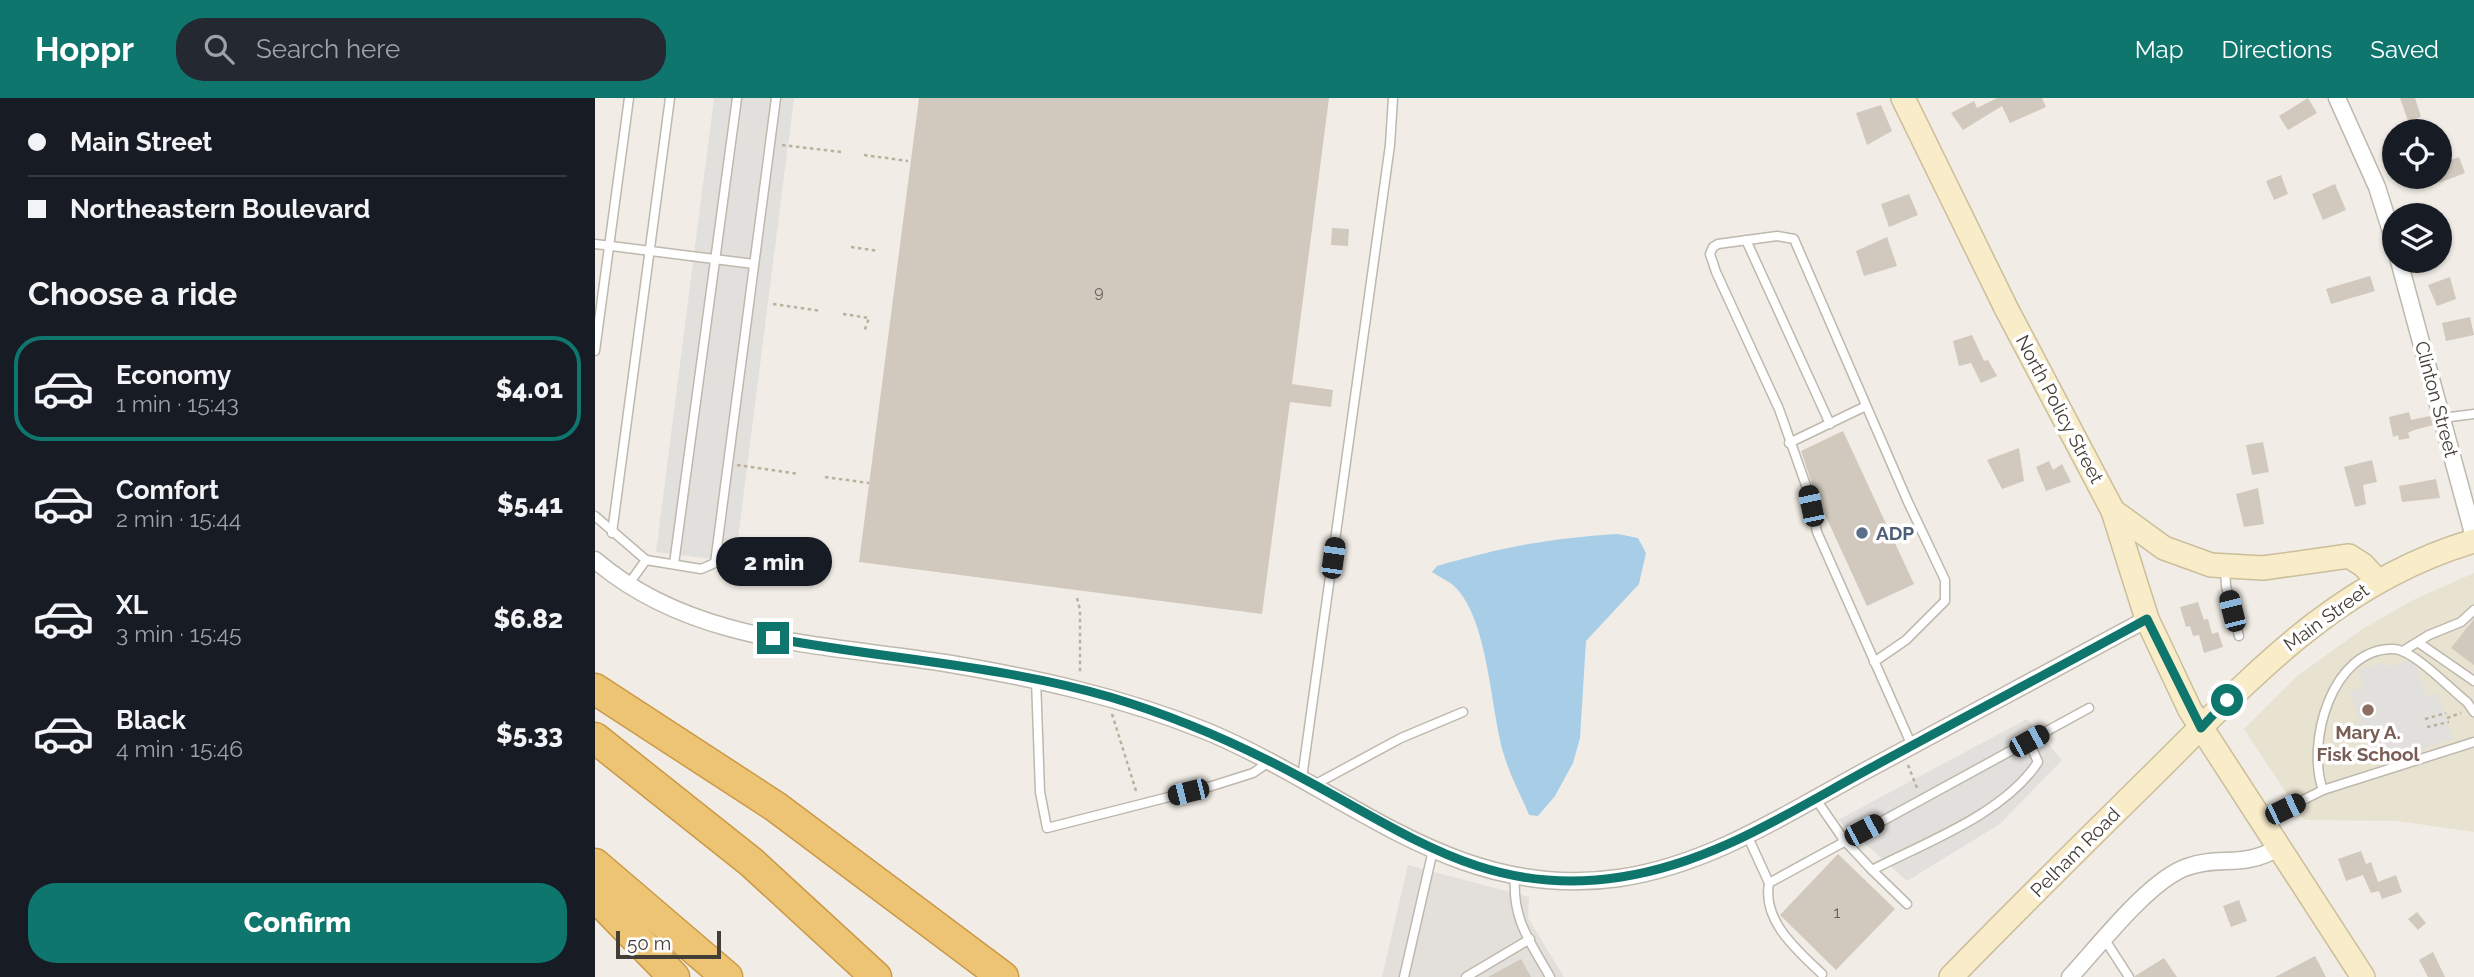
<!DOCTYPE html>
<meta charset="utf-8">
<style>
:root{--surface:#171b24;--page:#242831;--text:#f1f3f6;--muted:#9ea1a6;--line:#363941;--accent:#0f766e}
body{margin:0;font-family:Raleway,sans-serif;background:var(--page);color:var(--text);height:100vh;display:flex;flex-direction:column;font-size:26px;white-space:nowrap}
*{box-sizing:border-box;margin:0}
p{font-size:23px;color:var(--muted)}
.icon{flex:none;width:38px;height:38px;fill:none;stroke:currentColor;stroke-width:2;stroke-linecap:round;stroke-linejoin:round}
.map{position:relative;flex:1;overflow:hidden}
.details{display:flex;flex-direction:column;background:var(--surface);width:595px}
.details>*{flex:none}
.top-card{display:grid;align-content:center;height:154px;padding:0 28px;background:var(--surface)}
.buttons{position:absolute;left:1787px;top:21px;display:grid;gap:14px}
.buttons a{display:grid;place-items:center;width:70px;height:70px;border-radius:50%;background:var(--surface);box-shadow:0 2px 5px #0004;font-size:35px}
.scale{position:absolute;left:21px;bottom:18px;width:105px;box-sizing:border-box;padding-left:7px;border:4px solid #433e36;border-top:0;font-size:19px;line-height:24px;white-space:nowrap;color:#433e36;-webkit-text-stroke:5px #fff;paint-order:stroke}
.end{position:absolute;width:32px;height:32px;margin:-16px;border:9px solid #0f766e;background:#fff;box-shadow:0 0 0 4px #fff}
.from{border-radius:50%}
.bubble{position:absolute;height:49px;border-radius:24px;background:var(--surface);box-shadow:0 2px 5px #0004;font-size:23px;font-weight:800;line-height:49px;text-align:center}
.car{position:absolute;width:21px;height:42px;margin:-21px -10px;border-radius:9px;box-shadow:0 0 5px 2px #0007;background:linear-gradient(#222 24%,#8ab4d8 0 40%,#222 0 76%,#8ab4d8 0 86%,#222 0)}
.top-card b{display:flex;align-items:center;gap:24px;height:66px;font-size:26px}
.top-card b+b{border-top:2px solid var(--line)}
.top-card i{width:18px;height:18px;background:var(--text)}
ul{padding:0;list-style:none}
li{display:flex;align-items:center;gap:21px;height:105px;margin:0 14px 10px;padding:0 14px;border:4px solid transparent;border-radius:28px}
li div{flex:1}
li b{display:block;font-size:26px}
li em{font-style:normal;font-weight:800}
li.current{border-color:var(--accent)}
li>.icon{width:63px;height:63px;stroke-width:1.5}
h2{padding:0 28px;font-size:32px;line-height:84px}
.cta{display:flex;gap:14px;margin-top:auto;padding:14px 28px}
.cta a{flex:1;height:80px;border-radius:28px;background:var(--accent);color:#fff;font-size:28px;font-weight:800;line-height:80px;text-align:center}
header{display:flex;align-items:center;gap:42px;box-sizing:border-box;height:98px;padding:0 35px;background:var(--accent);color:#fff}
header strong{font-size:33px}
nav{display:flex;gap:38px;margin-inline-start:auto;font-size:24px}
.search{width:490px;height:63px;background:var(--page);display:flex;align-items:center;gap:18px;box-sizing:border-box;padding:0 24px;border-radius:28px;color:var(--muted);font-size:26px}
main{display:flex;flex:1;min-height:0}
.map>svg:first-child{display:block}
.industrial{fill:#e3dfdb}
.education{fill:#e8e2d1}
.parking{fill:#e2e0dd}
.water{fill:#a8cee7}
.building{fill:#d1c9bd}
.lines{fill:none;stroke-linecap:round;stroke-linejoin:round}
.lane-casing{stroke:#beb8ad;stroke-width:11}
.street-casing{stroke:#beb8ad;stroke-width:19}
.secondary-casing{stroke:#cbbe9a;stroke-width:26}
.highway-casing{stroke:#cb9946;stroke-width:33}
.path{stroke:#bbb09c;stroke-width:2.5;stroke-dasharray:3.5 3.5;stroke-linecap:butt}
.lane{stroke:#fff;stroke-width:8}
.street{stroke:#fff;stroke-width:16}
.secondary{stroke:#f8ecc9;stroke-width:23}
.highway{stroke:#edc474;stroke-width:30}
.route{stroke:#0f766e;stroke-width:9}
.service-dot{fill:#5c6f8a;stroke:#fff;stroke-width:2.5}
.education-dot{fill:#8d6e63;stroke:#fff;stroke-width:2.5}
.labels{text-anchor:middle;stroke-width:7;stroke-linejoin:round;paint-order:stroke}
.number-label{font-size:16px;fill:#666158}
.street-label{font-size:19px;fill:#433e36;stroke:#fff}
.service-label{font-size:19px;font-weight:bold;fill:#4e5e75;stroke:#fff;text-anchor:start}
.education-label{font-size:19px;font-weight:bold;fill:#785e54;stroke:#fff}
</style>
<header>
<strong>Hoppr</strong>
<div class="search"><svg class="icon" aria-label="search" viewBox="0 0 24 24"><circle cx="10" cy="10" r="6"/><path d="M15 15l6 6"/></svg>Search here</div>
<nav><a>Map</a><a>Directions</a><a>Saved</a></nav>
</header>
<main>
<section class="details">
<div class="top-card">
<b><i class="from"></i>Main Street</b>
<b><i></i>Northeastern Boulevard</b>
</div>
<h2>Choose a ride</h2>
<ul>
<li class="current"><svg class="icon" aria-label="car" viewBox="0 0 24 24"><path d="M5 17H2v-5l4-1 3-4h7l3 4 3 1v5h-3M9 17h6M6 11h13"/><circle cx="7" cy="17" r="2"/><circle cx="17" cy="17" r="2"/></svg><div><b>Economy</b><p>1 min · 15:43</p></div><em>$4.01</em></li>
<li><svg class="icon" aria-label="car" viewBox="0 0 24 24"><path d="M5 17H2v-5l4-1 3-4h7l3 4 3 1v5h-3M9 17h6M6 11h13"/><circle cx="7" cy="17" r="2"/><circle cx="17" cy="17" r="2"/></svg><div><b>Comfort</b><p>2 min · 15:44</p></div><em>$5.41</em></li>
<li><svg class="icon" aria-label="car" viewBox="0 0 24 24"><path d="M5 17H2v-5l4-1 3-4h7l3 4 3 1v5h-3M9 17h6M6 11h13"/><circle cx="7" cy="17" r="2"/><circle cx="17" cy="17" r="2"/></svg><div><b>XL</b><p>3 min · 15:45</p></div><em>$6.82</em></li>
<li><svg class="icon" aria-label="car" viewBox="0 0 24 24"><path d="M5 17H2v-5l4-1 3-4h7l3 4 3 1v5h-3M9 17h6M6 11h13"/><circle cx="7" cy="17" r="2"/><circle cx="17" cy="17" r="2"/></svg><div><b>Black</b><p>4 min · 15:46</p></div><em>$5.33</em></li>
</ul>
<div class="cta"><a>Confirm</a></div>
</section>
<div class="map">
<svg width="1879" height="879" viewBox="0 0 1879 879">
<rect width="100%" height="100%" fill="#f1ede6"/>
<path class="industrial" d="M813,767L934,799L933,820L969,879H787Z"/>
<path class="education" d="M1879,475V734L1802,723L1709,722L1649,631L1701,579L1766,532L1818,502Z"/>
<g class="parking">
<path d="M119,0H199L140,464L61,454Z"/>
<path d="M1819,561L1831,598L1843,595L1858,641L1778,666L1755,593L1768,589L1763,572L1789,564L1791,570Z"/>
<path d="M1432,621L1467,662L1405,726L1312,783L1243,722Z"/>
</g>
<path class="water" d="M1023,436L1043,440L1051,455L1044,486L991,543L985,640L978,665L960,698L943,718L934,717C926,697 915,678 909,657C895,611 894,523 860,489C854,483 844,479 837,474L842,468C907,449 956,440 1023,436Z"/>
<g class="building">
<path d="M324,0H734L697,286L738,292L736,309L695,304L667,516L264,464Z"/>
<path d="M1402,0H1447L1451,9L1415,25L1407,8L1368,32L1356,15L1379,3L1382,10Z"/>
<path d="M1713,0L1722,15L1693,32L1684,18Z"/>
<path d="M1805,0H1820L1826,19L1813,23Z"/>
<path d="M1286,7L1297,33L1272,47L1261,15Z"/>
<path d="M1864,59L1870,75L1844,85V66Z"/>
<path d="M1686,77L1693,96L1679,102L1671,83Z"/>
<path d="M1740,86L1751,112L1728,122L1717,96Z"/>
<path d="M1314,96L1323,117L1294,129L1286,106Z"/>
<path d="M737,130L754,131L753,148L736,147Z"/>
<path d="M1292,139L1302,168L1269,178L1261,153Z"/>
<path d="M1775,178L1780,193L1736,206L1731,191Z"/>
<path d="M1855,179L1861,201L1842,208L1833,187Z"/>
<path d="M1875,219L1879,237L1851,243L1847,225Z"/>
<path d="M1377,237L1389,263L1393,262L1402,278L1386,285L1376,265L1364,268L1358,243Z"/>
<path d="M1814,314L1816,322L1835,318L1838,327L1819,332L1813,335L1815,340L1804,342L1803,337L1798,339L1794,319Z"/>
<path d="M1248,333L1319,486L1272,508L1220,395L1206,353Z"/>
<path d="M1668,344L1674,374L1657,377L1651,347Z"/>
<path d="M1424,350L1429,383L1407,391L1392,362Z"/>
<path d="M1777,362L1782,384L1768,387L1771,406L1760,409L1749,369Z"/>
<path d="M1454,363L1458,372L1467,366L1476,384L1451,393L1441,369Z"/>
<path d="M1841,381L1845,400L1807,404L1804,388Z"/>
<path d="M1663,390L1669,426L1649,429L1641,396Z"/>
<path d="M1603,504L1609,522L1613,521L1617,536L1623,534L1628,549L1609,555L1604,537L1598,538L1595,528L1591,529L1585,509Z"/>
<path d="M1879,521V567L1856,550Z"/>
<path d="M1766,753L1771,766L1776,764L1783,784L1801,777L1807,794L1787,801L1784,793L1776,795L1768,777L1751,783L1743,761Z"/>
<path d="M1243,756L1300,811L1241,872L1185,817Z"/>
<path d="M1644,802L1652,823L1636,829L1628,808Z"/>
<path d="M1822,814L1831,825L1823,832L1813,821Z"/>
<path d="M1838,854L1850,879H1833L1824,862Z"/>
<path d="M1720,858L1731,879H1680Z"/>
<path d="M1569,860L1582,879H1540V878Z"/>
<path d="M926,861L936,879H893Z"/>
</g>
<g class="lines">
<defs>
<g id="lane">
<path d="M1151,142L1235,326"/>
<path d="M0,146L159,166"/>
<path d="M0,253L34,0"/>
<path d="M1847,320L1879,316"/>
<path d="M1194,345L1271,308"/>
<path d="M0,418L51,462"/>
<path d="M17,435L75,0"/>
<path d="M79,466L142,0"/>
<path d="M1630,470L1631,488L1644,538"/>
<path d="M33,487L51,462L106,471L120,465L181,0"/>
<path d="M1824,545L1879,583"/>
<path d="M1808,553L1834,537L1866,524L1879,512"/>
<path d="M1279,564L1311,542L1350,503V482L1313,404L1199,141L1182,138L1123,146L1118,149L1115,156L1121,174L1184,311L1213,393L1222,434L1317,648"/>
<path d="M441,581L445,694L452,730L617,688L658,675L674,664"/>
<path d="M707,680L795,47L798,0"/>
<path d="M719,687L806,640L868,614"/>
<path d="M1728,692C1711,646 1736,550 1798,551C1818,551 1855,591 1872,604L1879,614"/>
<path d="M1220,700L1249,742L1277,772C1331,744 1409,716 1443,664L1434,644"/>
<path d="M1670,721L1728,692L1879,644"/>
<path d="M1152,737L1174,785L1494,610"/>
<path d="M1277,772L1312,806"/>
<path d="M920,779C917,822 935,843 955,879"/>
<path d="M1174,785C1167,823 1202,852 1227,876"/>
<path d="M1510,842L1534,879"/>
<path d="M809,879L838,752"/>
<path d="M871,879L935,841"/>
</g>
<g id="street">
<path d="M1742,0L1782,89L1799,143"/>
<path d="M1804,163L1879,439"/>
<path d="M0,462C98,546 230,546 350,565C440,580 527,599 611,633C753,692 859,804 1024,780C1114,767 1191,716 1270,673C1364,622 1458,572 1552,521"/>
<path d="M1475,879C1503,849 1554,782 1592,769C1625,757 1648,771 1685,749"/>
</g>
<g id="secondary">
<path d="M1308,0L1411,210L1518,413L1552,521L1595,612L1768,879"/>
<path d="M1518,413L1569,450L1616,467L1668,470L1754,458L1768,467L1782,482"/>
<path d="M1356,879C1422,811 1490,744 1558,677C1656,580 1742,483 1879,443"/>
</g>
<g id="highway">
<path d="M0,591L181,709L408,879"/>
<path d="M0,640L156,764L281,879"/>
<path d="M0,766L132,879"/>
<path d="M0,798L79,879"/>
</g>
</defs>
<use href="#lane" class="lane-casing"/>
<use href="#street" class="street-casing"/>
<use href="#secondary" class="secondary-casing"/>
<use href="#highway" class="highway-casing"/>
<g class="path">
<path d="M187,47L246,54"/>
<path d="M269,57L313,63"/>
<path d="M256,149L283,153"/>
<path d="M178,206L226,213"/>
<path d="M248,216L274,220L269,234"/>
<path d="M142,367L204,376"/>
<path d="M230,379L274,385"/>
<path d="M482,500L485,512V577"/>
<path d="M517,616L542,696"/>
<path d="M1852,620L1866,615"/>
<path d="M1830,621L1851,615"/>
<path d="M1832,629L1854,624"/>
<path d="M1313,667L1322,690"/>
</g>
<use href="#lane" class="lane"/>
<use href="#street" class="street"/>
<use href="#secondary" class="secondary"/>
<use href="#highway" class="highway"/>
</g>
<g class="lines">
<path class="route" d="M178,540C290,561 405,567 515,599C582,619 646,647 707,680C816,738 895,800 1026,779C1120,765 1201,710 1283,666C1373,617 1463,570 1552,521L1606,630L1632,602"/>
</g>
<circle class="service-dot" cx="1267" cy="435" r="7"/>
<circle class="education-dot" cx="1773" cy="612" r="7"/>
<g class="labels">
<g class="number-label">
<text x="504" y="199">9</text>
<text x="1242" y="820">1</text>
</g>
<g class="street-label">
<text transform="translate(1842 301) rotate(75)" y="7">Clinton Street</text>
<text transform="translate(1465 311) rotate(62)" y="7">North Policy Street</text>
<text transform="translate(1731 519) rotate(-36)" y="7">Main Street</text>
<text transform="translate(1480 754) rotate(-45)" y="7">Pelham Road</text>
</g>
<g class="service-label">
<text x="1281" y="442">ADP</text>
</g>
<g class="education-label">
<text x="1773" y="641">Mary A.<tspan x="1773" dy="22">Fisk School</tspan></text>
</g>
</g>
</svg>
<div class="buttons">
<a><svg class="icon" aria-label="locate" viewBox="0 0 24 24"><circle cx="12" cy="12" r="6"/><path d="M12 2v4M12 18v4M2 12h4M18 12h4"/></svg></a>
<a><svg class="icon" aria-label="layers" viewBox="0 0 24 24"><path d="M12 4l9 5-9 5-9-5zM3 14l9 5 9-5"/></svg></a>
</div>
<div class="scale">50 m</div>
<i class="end from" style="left:1632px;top:602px"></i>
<i class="end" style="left:178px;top:540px"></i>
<div class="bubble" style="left:121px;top:439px;width:116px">2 min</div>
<i class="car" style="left:1216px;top:408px;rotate:348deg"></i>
<i class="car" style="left:738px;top:460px;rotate:8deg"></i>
<i class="car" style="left:1637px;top:513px;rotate:346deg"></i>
<i class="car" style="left:1434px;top:643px;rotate:61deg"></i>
<i class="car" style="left:593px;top:694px;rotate:256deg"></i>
<i class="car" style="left:1690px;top:711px;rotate:64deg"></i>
<i class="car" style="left:1269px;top:732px;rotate:62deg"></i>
</div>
</main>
